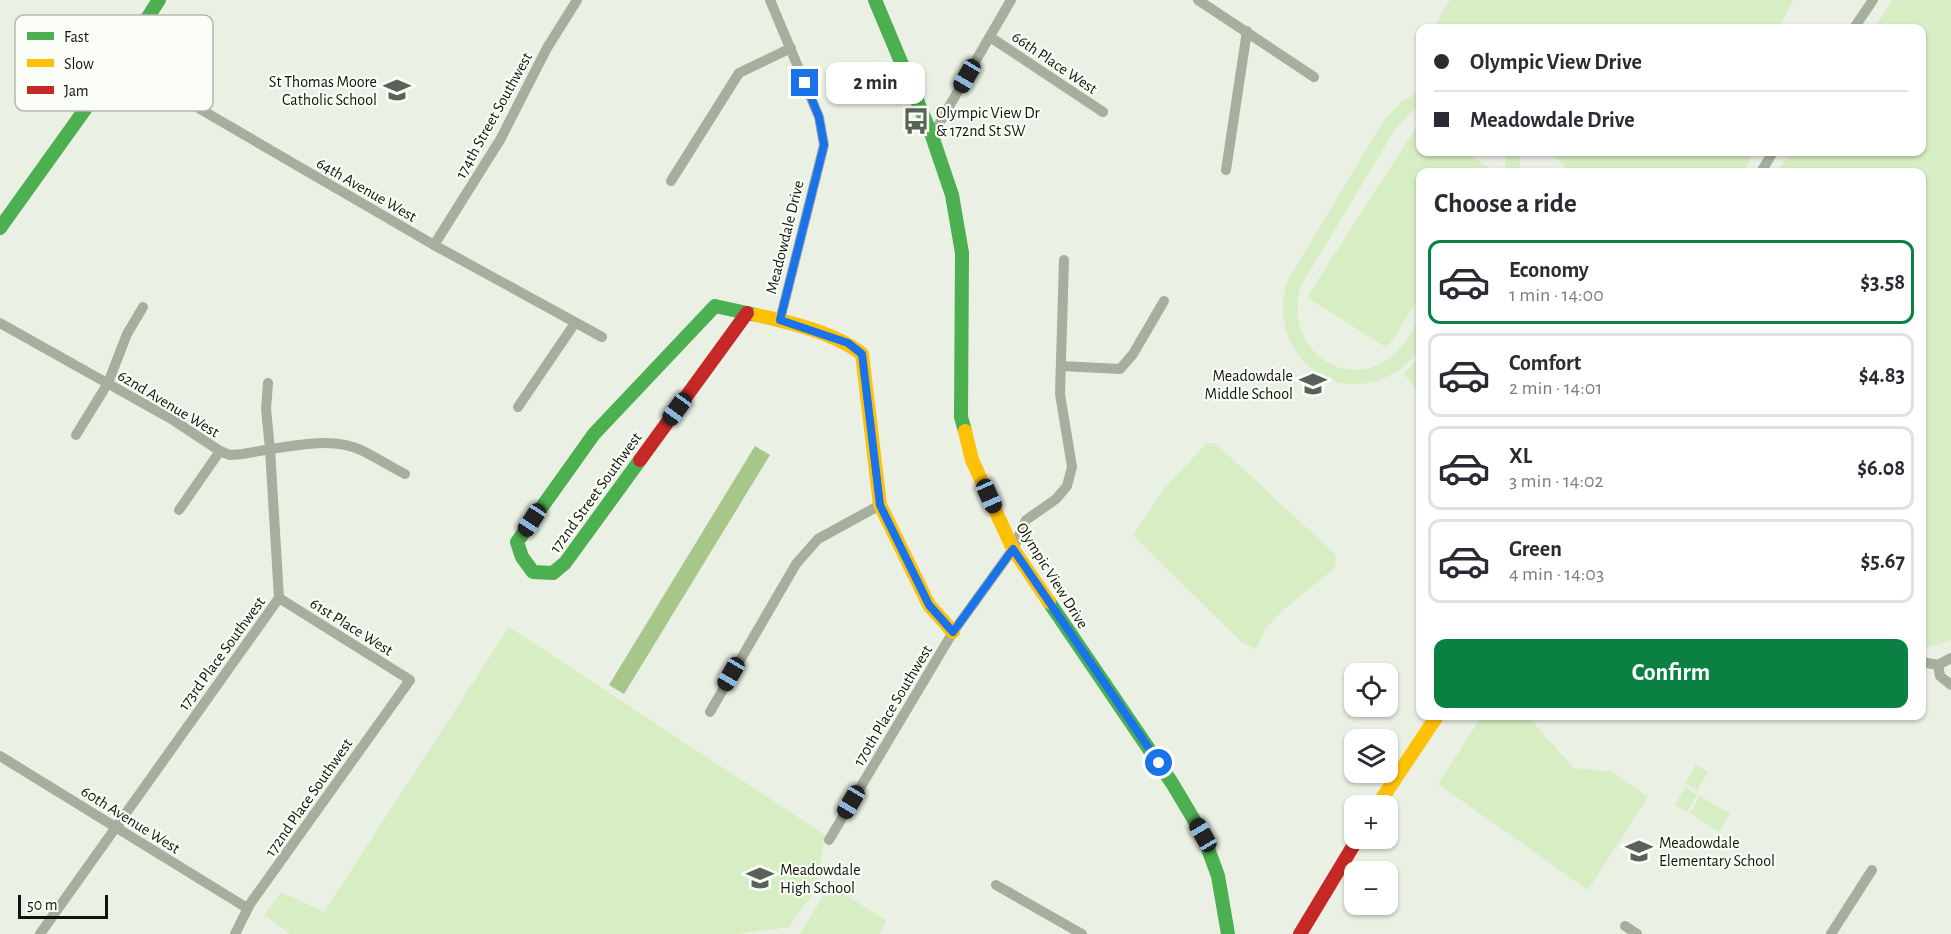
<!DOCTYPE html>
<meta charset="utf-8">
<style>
:root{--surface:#fff;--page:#f2f2f3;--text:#2b2b33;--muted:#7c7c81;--line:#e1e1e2;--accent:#0b8043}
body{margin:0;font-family:"Alegreya Sans",sans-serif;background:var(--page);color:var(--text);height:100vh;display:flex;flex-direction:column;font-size:22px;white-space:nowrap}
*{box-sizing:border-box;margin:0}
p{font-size:20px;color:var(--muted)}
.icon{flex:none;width:33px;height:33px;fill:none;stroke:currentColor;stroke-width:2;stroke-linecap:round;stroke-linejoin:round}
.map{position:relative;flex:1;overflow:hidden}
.sheet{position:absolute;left:1416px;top:168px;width:510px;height:552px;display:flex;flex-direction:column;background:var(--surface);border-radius:12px;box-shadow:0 2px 4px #0004}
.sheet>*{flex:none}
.banner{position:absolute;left:1416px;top:24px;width:510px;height:132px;border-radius:12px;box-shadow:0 2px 4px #0004;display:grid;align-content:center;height:132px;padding:0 18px;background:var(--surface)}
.controls{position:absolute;left:1344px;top:663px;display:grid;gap:12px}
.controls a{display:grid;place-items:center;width:54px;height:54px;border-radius:12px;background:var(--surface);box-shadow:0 2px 4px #0004;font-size:30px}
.scale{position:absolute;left:18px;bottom:15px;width:90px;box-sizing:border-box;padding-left:6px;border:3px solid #10140d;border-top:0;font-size:16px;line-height:21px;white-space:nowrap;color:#10140d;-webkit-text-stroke:4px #fafef6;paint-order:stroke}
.end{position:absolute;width:27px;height:27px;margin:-14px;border:8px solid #1a73e8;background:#fff;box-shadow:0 0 0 3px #fff}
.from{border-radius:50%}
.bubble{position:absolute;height:42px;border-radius:12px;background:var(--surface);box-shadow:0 2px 4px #0004;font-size:20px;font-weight:600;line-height:42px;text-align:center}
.car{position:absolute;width:18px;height:36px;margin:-18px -9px;border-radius:8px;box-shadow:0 0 4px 2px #0007;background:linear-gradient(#222 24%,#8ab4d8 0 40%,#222 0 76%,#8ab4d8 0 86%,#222 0)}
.banner b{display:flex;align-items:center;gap:21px;height:57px;font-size:22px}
.banner b+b{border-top:2px solid var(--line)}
.banner i{width:15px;height:15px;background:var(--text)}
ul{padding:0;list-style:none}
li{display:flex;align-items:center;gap:18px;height:84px;margin:0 12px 9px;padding:0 6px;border:3px solid var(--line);border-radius:12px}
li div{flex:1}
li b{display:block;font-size:22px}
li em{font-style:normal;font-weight:600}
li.active{border-color:var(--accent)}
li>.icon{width:54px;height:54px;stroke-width:1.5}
h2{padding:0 18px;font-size:27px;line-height:72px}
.cta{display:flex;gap:12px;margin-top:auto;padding:12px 18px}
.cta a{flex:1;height:69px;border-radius:12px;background:var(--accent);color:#fff;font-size:24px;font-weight:600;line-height:69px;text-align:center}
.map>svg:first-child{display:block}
.green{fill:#d7eec4}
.water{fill:#a7c689}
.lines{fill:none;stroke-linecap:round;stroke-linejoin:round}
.street{stroke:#a6af9e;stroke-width:10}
.fast{stroke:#4caf50;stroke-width:14}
.slow{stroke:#ffc107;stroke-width:14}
.jam{stroke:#c62828;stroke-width:14}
.route{stroke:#1a73e8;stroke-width:8}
.labels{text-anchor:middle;stroke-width:4.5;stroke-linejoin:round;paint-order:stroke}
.street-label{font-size:16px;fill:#10140d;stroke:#fafef6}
.poi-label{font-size:16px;fill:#10140d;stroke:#fafef6;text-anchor:start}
.key{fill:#fafef6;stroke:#b4b8b0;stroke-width:1.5}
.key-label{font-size:16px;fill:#10140d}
</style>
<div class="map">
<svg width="1951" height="934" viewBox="0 0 1951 934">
<rect width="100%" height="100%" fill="#eaf0e4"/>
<g class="green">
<path d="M1450,0H1793L1779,28H1433Z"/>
<path d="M1893,0H1951V640L1925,648L1922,647V172H1777L1791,152H1922V28H1874Z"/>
<path d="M1420,91V106L1410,113L1396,128L1301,286C1282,343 1340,394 1390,358C1404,348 1412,331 1420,317C1421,325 1423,337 1420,344C1417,354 1408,363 1400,369C1336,414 1263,351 1288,280L1384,120L1400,103Z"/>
<path d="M1419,123L1420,152H1464L1497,172H1420V296L1387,348L1307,297Z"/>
<path d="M1506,152H1520V172H1505Z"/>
<path d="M1549,152H1754L1743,172H1571Z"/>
<path d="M1420,358V394L1403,373Z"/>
<path d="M1215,443L1336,555L1335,568L1283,610L1265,629L1256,649L1240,641L1133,535L1163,490L1206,444Z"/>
<path d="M509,627L825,835L816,889L789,927L737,934H290L264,915L281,892L324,912Z"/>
<path d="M1482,716H1527L1574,768L1612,772L1648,797L1588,890L1438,784Z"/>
<path d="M1696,764L1708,772L1697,791L1685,783Z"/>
<path d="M1685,787L1697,795L1687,812L1675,805Z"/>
<path d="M1700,796L1730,814L1719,832L1690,813Z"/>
<path d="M830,885L887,921L879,934H800Z"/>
</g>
<path class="water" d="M755,446L770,455L624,694L609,685Z"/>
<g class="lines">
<g class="street">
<path d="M770,0L819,117L824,145L780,320"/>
<path d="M1198,0L1314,77"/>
<path d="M1854,28L1873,0"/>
<path d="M990,37L1103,112"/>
<path d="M119,62L434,245L602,337"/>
<path d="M932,136L1011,0"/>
<path d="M1226,170L1247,31"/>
<path d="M1761,172L1773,152"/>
<path d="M671,181L739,73L791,48"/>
<path d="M434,245L500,140L547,48L577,0"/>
<path d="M0,323L173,420L220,451L230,455L243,454L270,449L266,409L268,383"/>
<path d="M1061,366L1120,369L1133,354L1164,301"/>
<path d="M518,407L575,323"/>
<path d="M76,435L108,383L127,334L143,307"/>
<path d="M179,510L220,451"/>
<path d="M1922,662L1938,665"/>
<path d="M1938,665L1940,676L1951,685"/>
<path d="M1938,665L1951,658"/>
<path d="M710,712L796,564L818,539L880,505"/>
<path d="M0,756L247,908"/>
<path d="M829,840L953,632L1013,549L1026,520L1056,499L1067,486L1072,467L1060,394L1064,260"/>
<path d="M996,885L1082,934"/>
<path d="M1625,926L1637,934"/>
<path d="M40,934L279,598L270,449C301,445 334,437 363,451C377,458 391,467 405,474"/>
<path d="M235,934L250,904L410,680L279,598"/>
<path d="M1831,934L1872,870"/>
</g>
<g class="fast">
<path d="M875,0L932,136L952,195L962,253L961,417L965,431"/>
<path d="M0,228L119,62L159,0"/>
<path d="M640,460L565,563L553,573L533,572L522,557L517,542L594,434L715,306L756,315"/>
<path d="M1049,602L1172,783L1203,835L1218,876L1228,934"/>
</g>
<g class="slow">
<path d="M756,315C790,322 835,333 862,354L880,505L929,605L953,632"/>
<path d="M965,431L972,460L1013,549L1049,602"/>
<path d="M1377,806L1437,716"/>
</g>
<g class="jam">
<path d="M640,460L747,313"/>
<path d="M1300,934L1358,838"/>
</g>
</g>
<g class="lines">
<path class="route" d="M805,83L819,117L824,145L780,320L848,343L862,354L880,505L929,605L953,632L1013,549L1159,763"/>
</g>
<defs>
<symbol id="school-bare" viewBox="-9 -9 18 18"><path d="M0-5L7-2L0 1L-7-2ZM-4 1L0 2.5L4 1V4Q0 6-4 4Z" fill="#5c6158" stroke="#fafef6" stroke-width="2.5" paint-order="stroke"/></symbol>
<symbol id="bus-bare" viewBox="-9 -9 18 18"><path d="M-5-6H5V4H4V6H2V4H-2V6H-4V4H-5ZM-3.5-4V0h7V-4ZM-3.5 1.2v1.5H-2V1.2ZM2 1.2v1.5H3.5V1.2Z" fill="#5c6158" stroke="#fafef6" stroke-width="2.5" paint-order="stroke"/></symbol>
</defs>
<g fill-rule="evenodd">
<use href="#school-bare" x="378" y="71" width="38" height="38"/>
<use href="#bus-bare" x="897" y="102" width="38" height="38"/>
<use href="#school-bare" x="1294" y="365" width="38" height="38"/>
<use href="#school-bare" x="1620" y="832" width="38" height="38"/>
<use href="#school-bare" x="741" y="859" width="38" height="38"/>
</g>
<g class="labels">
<g class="street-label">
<text transform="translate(1055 62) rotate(34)" y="6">66th Place West</text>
<text transform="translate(493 115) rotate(-61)" y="6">174th Street Southwest</text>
<text transform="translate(367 189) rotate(30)" y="6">64th Avenue West</text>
<text transform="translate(784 237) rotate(-76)" y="6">Meadowdale Drive</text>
<text transform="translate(169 403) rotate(31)" y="6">62nd Avenue West</text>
<text transform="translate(595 492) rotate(-54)" y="6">172nd Street Southwest</text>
<text transform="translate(1053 575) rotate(58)" y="6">Olympic View Drive</text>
<text transform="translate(352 626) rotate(32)" y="6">61st Place West</text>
<text transform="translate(221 653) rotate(-54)" y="6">173rd Place Southwest</text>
<text transform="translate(892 705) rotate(-59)" y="6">170th Place Southwest</text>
<text transform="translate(308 797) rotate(-55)" y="6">172nd Place Southwest</text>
<text transform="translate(131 819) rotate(32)" y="6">60th Avenue West</text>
</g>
<g class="poi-label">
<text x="377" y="87" text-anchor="end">St Thomas Moore<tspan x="377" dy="18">Catholic School</tspan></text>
<text x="936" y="118">Olympic View Dr<tspan x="936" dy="18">&amp; 172nd St SW</tspan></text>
<text x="1293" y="381" text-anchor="end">Meadowdale<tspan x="1293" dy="18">Middle School</tspan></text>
<text x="1659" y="848">Meadowdale<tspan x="1659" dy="18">Elementary School</tspan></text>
<text x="780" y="875">Meadowdale<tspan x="780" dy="18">High School</tspan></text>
</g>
</g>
<rect x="15" y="15" width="198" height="96" rx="9" class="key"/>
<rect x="27" y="32" width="27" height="8" fill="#4caf50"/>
<rect x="27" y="59" width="27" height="8" fill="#ffc107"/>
<rect x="27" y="86" width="27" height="8" fill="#c62828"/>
<g class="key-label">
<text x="64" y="42">Fast</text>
<text x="64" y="69">Slow</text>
<text x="64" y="96">Jam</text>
</g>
</svg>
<div class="controls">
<a><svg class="icon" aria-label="locate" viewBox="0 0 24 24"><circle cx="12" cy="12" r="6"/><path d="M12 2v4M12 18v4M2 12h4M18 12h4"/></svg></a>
<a><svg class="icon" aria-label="layers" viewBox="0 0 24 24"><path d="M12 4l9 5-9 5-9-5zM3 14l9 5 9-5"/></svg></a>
<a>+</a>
<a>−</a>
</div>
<div class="scale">50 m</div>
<i class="end from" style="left:1159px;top:763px"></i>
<i class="end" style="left:805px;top:83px"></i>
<div class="bubble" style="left:826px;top:62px;width:99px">2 min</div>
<i class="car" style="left:967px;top:76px;rotate:210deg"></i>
<i class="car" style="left:677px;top:409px;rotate:216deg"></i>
<i class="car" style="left:989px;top:496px;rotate:156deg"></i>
<i class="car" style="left:532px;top:520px;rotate:213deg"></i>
<i class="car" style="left:731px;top:674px;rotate:210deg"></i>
<i class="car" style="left:851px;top:802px;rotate:211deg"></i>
<i class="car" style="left:1203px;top:835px;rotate:330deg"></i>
<div class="banner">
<b><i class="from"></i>Olympic View Drive</b>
<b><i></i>Meadowdale Drive</b>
</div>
<section class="sheet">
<h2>Choose a ride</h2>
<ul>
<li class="active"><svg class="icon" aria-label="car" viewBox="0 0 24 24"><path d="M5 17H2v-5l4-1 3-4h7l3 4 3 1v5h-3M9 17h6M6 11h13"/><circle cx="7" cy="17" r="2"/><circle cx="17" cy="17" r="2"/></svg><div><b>Economy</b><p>1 min · 14:00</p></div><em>$3.58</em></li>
<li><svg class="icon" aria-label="car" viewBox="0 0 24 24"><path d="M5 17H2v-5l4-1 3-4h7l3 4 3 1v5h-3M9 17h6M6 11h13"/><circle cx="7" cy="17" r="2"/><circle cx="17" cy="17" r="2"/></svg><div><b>Comfort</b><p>2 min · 14:01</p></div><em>$4.83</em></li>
<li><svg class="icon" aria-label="car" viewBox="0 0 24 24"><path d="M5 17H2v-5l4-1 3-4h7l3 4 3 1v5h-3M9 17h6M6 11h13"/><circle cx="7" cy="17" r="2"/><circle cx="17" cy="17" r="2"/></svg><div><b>XL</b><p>3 min · 14:02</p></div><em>$6.08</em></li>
<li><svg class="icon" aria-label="car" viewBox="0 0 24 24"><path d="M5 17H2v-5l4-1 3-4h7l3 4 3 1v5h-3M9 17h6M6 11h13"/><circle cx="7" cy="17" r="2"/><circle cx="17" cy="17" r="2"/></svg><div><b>Green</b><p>4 min · 14:03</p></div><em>$5.67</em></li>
</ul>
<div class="cta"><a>Confirm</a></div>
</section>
</div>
